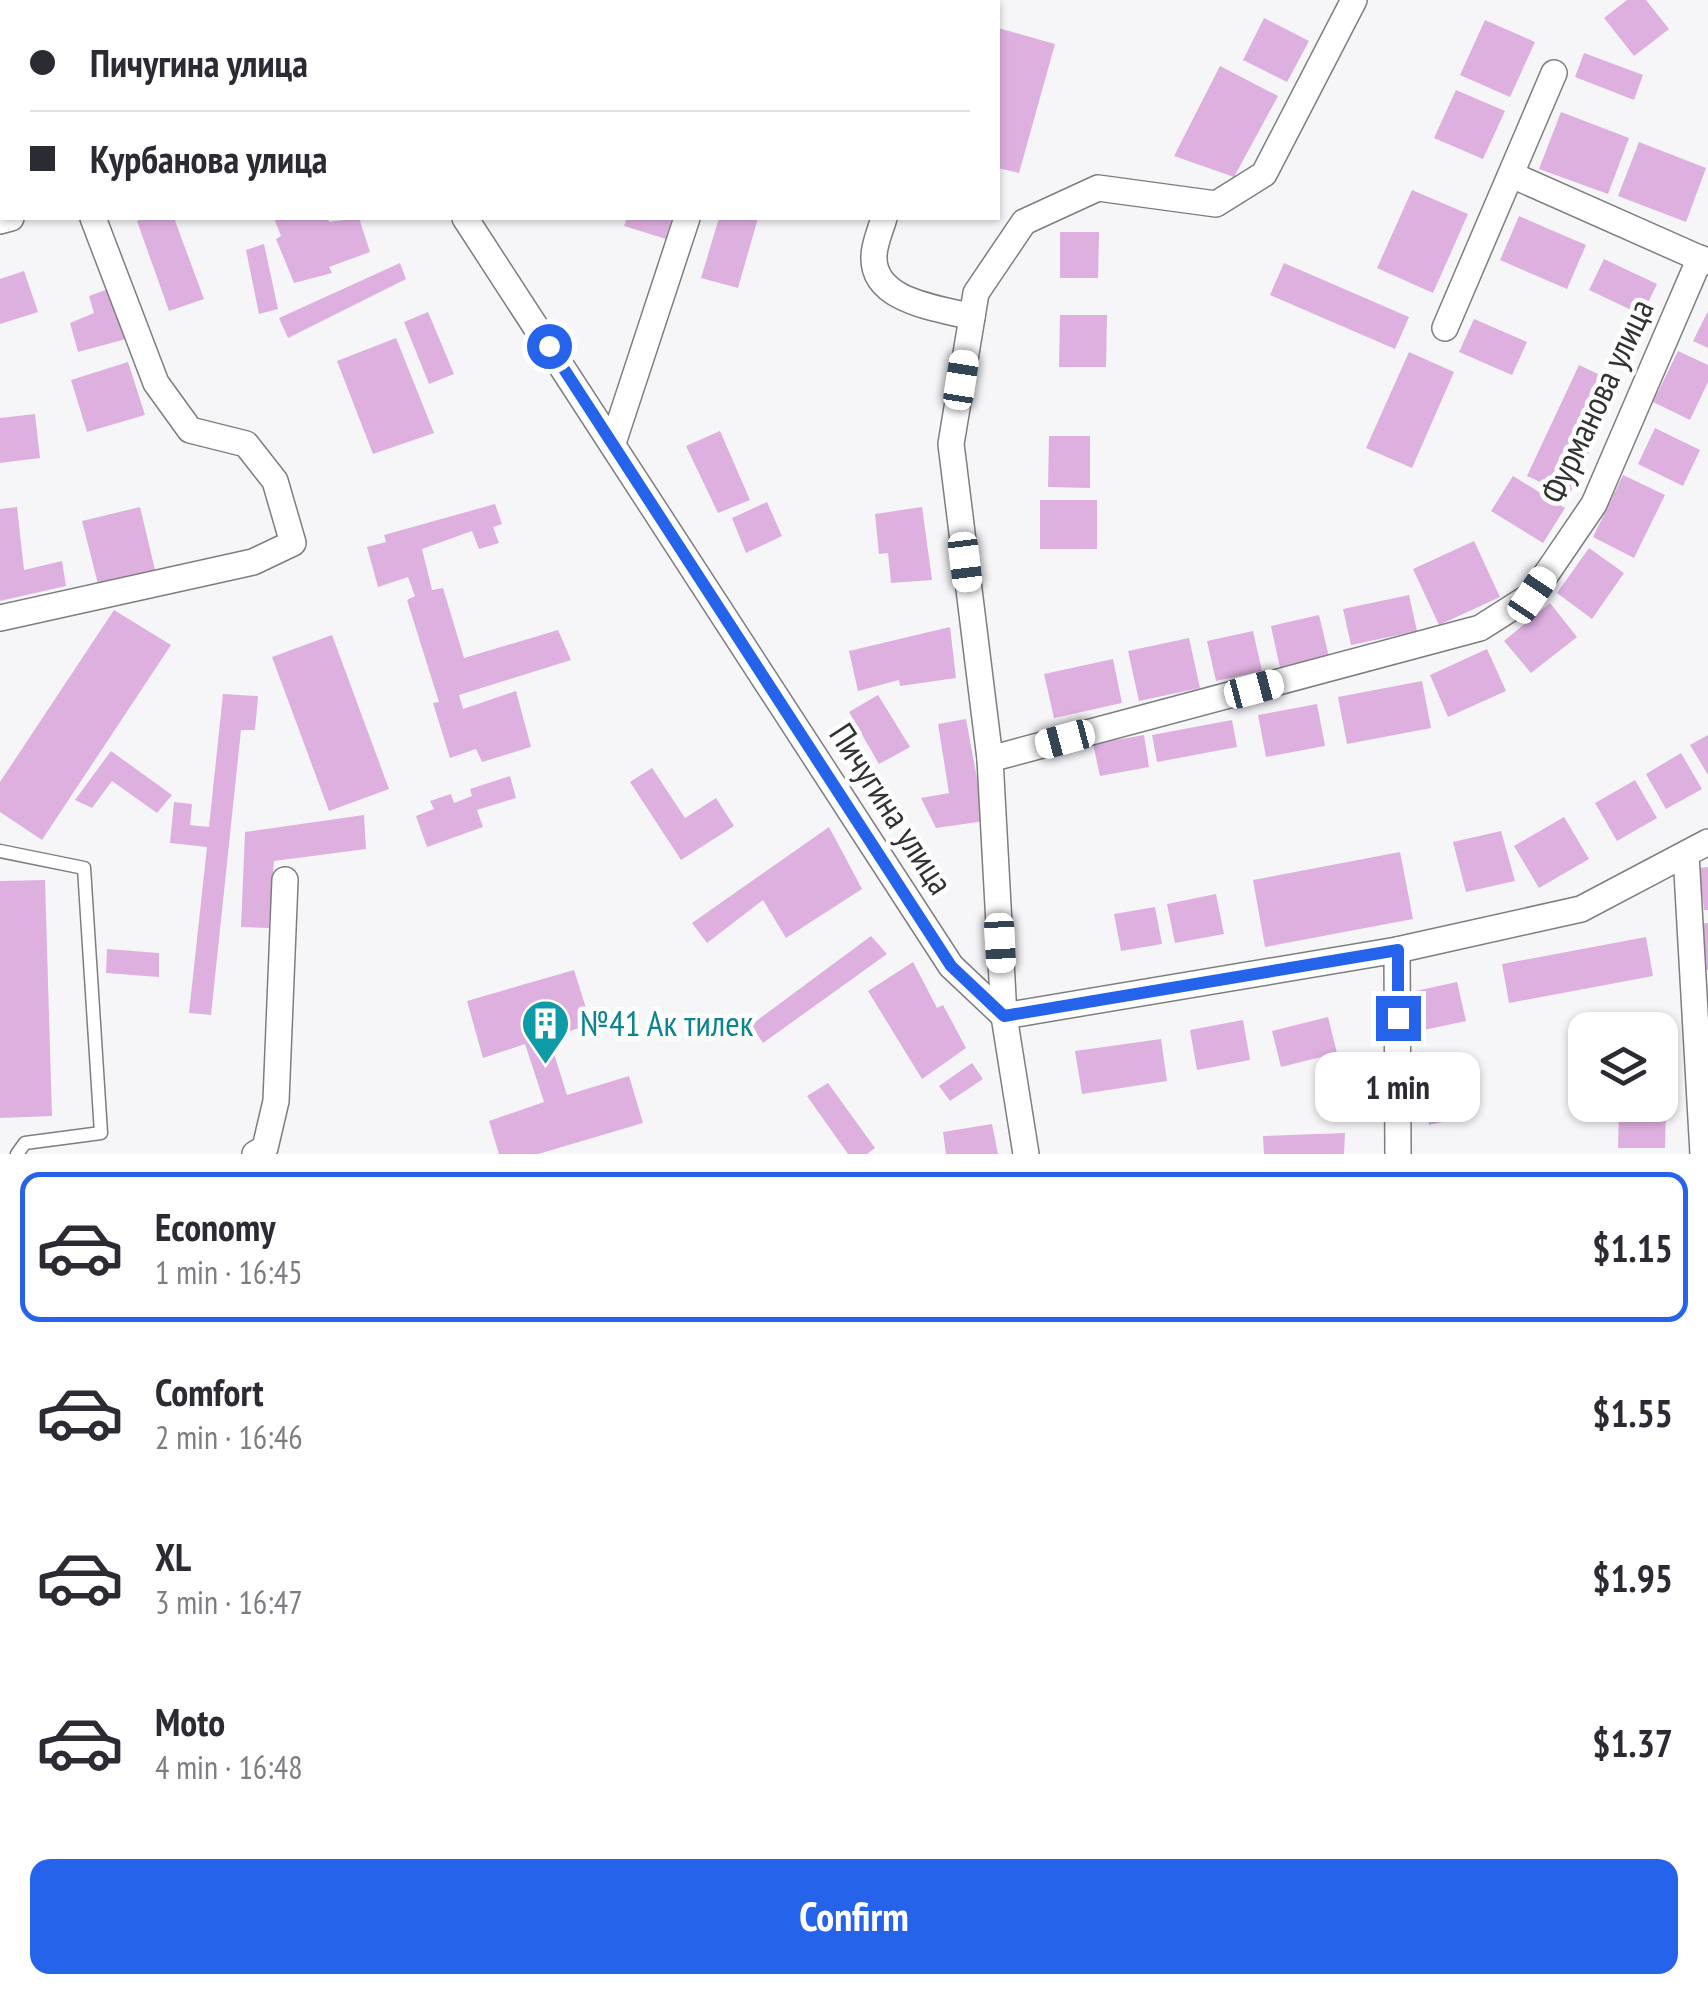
<!DOCTYPE html>
<meta charset="utf-8">
<style>
:root{--surface:#fff;--page:#f7f7f7;--text:#2b2b33;--muted:#7c7c81;--line:#e1e1e2;--accent:#2563eb}
body{margin:0;font-family:"PT Sans Narrow",sans-serif;background:var(--page);color:var(--text);height:100vh;display:flex;flex-direction:column;font-size:38px;white-space:nowrap}
*{box-sizing:border-box;margin:0}
p{font-size:32px;color:var(--muted)}
.icon{flex:none;width:55px;height:55px;fill:none;stroke:currentColor;stroke-width:2;stroke-linecap:round;stroke-linejoin:round}
.map{position:relative;height:1154px;overflow:hidden}
.side{display:flex;flex-direction:column;background:var(--surface);flex:1}
.side>*{flex:none}
.guide{position:absolute;left:0px;top:0px;width:1000px;height:220px;box-shadow:0 2px 8px #0004;display:grid;align-content:center;height:220px;padding:0 30px;background:var(--surface)}
.tools{position:absolute;left:1568px;top:1012px;display:grid;gap:20px}
.tools a{display:grid;place-items:center;width:110px;height:110px;border-radius:20px;background:var(--surface);box-shadow:0 2px 8px #0004;font-size:50px}
.end{position:absolute;width:45px;height:45px;margin:-22px;border:12px solid #2563eb;background:#fff;box-shadow:0 0 0 5px #fff}
.from{border-radius:50%}
.bubble{position:absolute;height:70px;border-radius:20px;background:var(--surface);box-shadow:0 2px 8px #0004;font-size:32px;font-weight:700;line-height:70px;text-align:center}
.car{position:absolute;width:30px;height:60px;margin:-30px -15px;border-radius:12px;box-shadow:0 0 8px 2px #0007;background:linear-gradient(#fff 24%,#345 0 40%,#fff 0 76%,#345 0 86%,#fff 0)}
.guide b{display:flex;align-items:center;gap:35px;height:95px;font-size:38px}
.guide b+b{border-top:2px solid var(--line)}
.guide i{width:25px;height:25px;background:var(--text)}
ul{padding:18px 0 0;list-style:none}
li{display:flex;align-items:center;gap:30px;height:150px;margin:0 20px 15px;padding:0 10px;border:5px solid transparent;border-radius:20px}
li div{flex:1}
li b{display:block;font-size:38px}
li em{font-style:normal;font-weight:700}
li.selected{border-color:var(--accent)}
li>.icon{width:90px;height:90px;stroke-width:1.5}
.primary-button{display:flex;gap:20px;margin-top:auto;padding:20px 30px}
.primary-button a{flex:1;height:115px;border-radius:20px;background:var(--accent);color:#fff;font-size:40px;font-weight:700;line-height:115px;text-align:center}
.map>svg:first-child{display:block}
.building{fill:#deb0e0}
.lines{fill:none;stroke-linecap:round;stroke-linejoin:round}
.service-casing{stroke:#7e7e81;stroke-width:15}
.minor-casing{stroke:#7e7e81;stroke-width:28}
.service{stroke:#fff;stroke-width:12}
.minor{stroke:#fff;stroke-width:25}
.route{stroke:#2563eb;stroke-width:12}
.labels{text-anchor:middle;stroke-width:9;stroke-linejoin:round;paint-order:stroke}
.street-label{font-size:35px;fill:#323233;stroke:#fff}
.culture-label{font-size:35px;fill:#0d838f;stroke:#fff;text-anchor:start}
</style>
<div class="map">
<svg width="1708" height="1154" viewBox="0 0 1708 1154">
<rect width="100%" height="100%" fill="#f6f6f9"/>
<g class="building">
<path d="M1627,0H1646L1669,29L1634,56L1604,18Z"/>
<path d="M1264,18L1309,41L1287,82L1243,60Z"/>
<path d="M1485,20L1535,42L1510,97L1460,75Z"/>
<path d="M998,28L1055,44L1019,173L998,168Z"/>
<path d="M1584,53L1643,75L1634,100L1575,77Z"/>
<path d="M1220,66L1278,96L1234,177L1174,156Z"/>
<path d="M1456,90L1505,111L1483,159L1434,138Z"/>
<path d="M1561,112L1629,138L1608,194L1539,169Z"/>
<path d="M1639,142L1706,168L1686,222L1618,196Z"/>
<path d="M1412,190L1468,214L1433,293L1377,268Z"/>
<path d="M1519,216L1586,245L1567,289L1500,260Z"/>
<path d="M145,218H174L204,299L169,311L137,221Z"/>
<path d="M274,218H328L329,222L359,218L370,252L329,267L332,273L294,283L276,239L281,236Z"/>
<path d="M627,218H672L666,239L624,226Z"/>
<path d="M719,218H758L738,288L701,278Z"/>
<path d="M1060,232H1099L1098,278H1060Z"/>
<path d="M264,244L278,309L259,314L246,250Z"/>
<path d="M1604,259L1657,284L1642,315L1589,290Z"/>
<path d="M400,263L406,279L288,338L279,318Z"/>
<path d="M1284,263L1409,317L1395,349L1270,295Z"/>
<path d="M24,271L38,312L0,324V279Z"/>
<path d="M111,288L126,339L78,352L70,323L94,313L89,296Z"/>
<path d="M1708,311V348L1693,341Z"/>
<path d="M428,312L454,374L429,384L404,322Z"/>
<path d="M1060,315H1107L1106,367H1059Z"/>
<path d="M1474,319L1527,342L1512,375L1459,352Z"/>
<path d="M396,338L434,433L373,454L337,361Z"/>
<path d="M1678,351L1708,365V382L1690,420L1653,402Z"/>
<path d="M1409,352L1454,372L1412,468L1366,448Z"/>
<path d="M128,362L145,415L87,432L71,380Z"/>
<path d="M1579,365L1621,385L1569,495L1527,476Z"/>
<path d="M35,414L40,458L0,463V418Z"/>
<path d="M1655,428L1700,450L1683,486L1638,464Z"/>
<path d="M720,431L750,500L718,513L686,446Z"/>
<path d="M1049,436H1090V488L1048,487Z"/>
<path d="M1623,475L1665,495L1634,558L1593,537Z"/>
<path d="M1513,476L1565,508L1543,543L1491,511Z"/>
<rect x="1040" y="500" width="57" height="49"/>
<path d="M767,502L782,536L746,553L732,518Z"/>
<path d="M495,504L502,524L493,527L499,543L479,549L472,531L422,549L432,590L443,588L464,658L558,630L571,660L459,695L463,709L516,691L531,747L482,762L476,749L450,758L433,703L439,702L407,600L415,596L408,577L378,587L367,547L386,542L384,535Z"/>
<path d="M17,507L24,570L62,561L66,586L0,601V509Z"/>
<path d="M140,507L155,570L98,584L82,521Z"/>
<path d="M922,507L932,580L891,583L888,553L879,554L875,514Z"/>
<path d="M1474,541L1500,597L1439,625L1413,569Z"/>
<path d="M1589,548L1624,573L1592,619L1557,593Z"/>
<path d="M1409,595L1417,631L1351,645L1343,609Z"/>
<path d="M1550,603L1577,637L1531,673L1504,641Z"/>
<path d="M114,610L171,645L42,840L0,812V782Z"/>
<path d="M1319,615L1329,657L1280,668L1271,626Z"/>
<path d="M950,627L956,678L900,686L899,680L858,691L849,651Z"/>
<path d="M1253,631L1262,671L1216,681L1207,641Z"/>
<path d="M332,635L389,789L329,811L272,657Z"/>
<path d="M1189,638L1200,688L1139,701L1128,651Z"/>
<path d="M1487,649L1506,691L1448,717L1430,675Z"/>
<path d="M1113,659L1122,703L1054,718L1044,674Z"/>
<path d="M1422,681L1431,728L1347,744L1338,697Z"/>
<path d="M223,694L258,696L255,730H241L211,1015L189,1013L207,847L170,843L174,802L192,804L190,825L209,827Z"/>
<path d="M878,695L910,747L879,764L849,712Z"/>
<path d="M1317,704L1325,746L1266,757L1258,715Z"/>
<path d="M966,719L985,821L936,828L921,798L949,793L938,724Z"/>
<path d="M1232,720L1237,747L1157,762L1152,735Z"/>
<path d="M1144,735L1149,767L1100,776L1093,744Z"/>
<path d="M1708,735V775L1690,745Z"/>
<path d="M111,751L172,795L157,813L112,781L92,808L75,800Z"/>
<path d="M1681,753L1702,789L1666,809L1646,774Z"/>
<path d="M652,768L685,818L716,798L734,826L681,860L630,782Z"/>
<path d="M510,776L516,798L477,810L483,827L427,847L416,816L434,809L430,801L451,794L454,803L472,796L470,789Z"/>
<path d="M1635,780L1657,818L1617,841L1595,803Z"/>
<path d="M364,815L366,849L274,861L269,928L241,927L245,832Z"/>
<path d="M1564,817L1589,859L1539,888L1514,846Z"/>
<path d="M829,827L862,889L786,938L763,900L707,943L692,923Z"/>
<path d="M1501,831L1515,881L1466,892L1453,842Z"/>
<path d="M1400,852L1413,919L1265,947L1253,880Z"/>
<path d="M1708,867V910H1704L1699,868Z"/>
<path d="M45,880L52,1116L0,1118V881Z"/>
<path d="M1216,894L1224,934L1175,943L1167,904Z"/>
<path d="M1155,907L1162,944L1121,951L1114,914Z"/>
<path d="M1708,923V970H1704L1699,924Z"/>
<path d="M871,936L887,954L763,1043L751,1025Z"/>
<path d="M1646,937L1653,976L1509,1003L1502,964Z"/>
<path d="M107,949L159,953V977L106,973Z"/>
<path d="M913,962L937,1008L943,1005L966,1048L922,1079L868,991Z"/>
<path d="M574,970L591,1024L549,1038L567,1095L629,1076L643,1123L538,1154H499L489,1121L544,1102L525,1044L483,1058L467,1001Z"/>
<path d="M1457,982L1466,1021L1419,1031L1411,992Z"/>
<path d="M1328,1017L1337,1053L1281,1067L1272,1031Z"/>
<path d="M1243,1020L1250,1060L1197,1070L1190,1030Z"/>
<path d="M1161,1039L1167,1081L1082,1094L1075,1051Z"/>
<path d="M972,1063L983,1079L950,1101L939,1086Z"/>
<path d="M1464,1068L1474,1115L1429,1125L1419,1078Z"/>
<path d="M828,1083L875,1148L867,1154H848L807,1096Z"/>
<path d="M1619,1108H1666L1665,1148H1618Z"/>
<path d="M992,1124L998,1154H946L943,1132Z"/>
<path d="M1345,1133L1344,1154H1264L1263,1136Z"/>
</g>
<g class="lines">
<defs>
<path id="service" d="M0,851L84,868L101,1133L25,1143L17,1154"/>
<g id="minor">
<path d="M443,2L444,0"/>
<path d="M758,2L759,0"/>
<path d="M939,2L940,0"/>
<path d="M1512,175L1708,262"/>
<path d="M465,218L951,966L1004,1016L1397,950L1581,909L1708,842"/>
<path d="M884,218C881,229 874,244 874,256C872,302 939,308 972,317"/>
<path d="M0,221L11,218"/>
<path d="M1445,328L1554,73"/>
<path d="M613,443L687,218"/>
<path d="M0,618L253,562L293,543L275,481L246,444L190,430L156,383L93,218"/>
<path d="M990,759L1480,628L1532,595L1594,504L1700,258"/>
<path d="M1686,854L1703,1154"/>
<path d="M1397,950L1398,1154"/>
<path d="M255,1154L265,1148L276,1101L285,880"/>
<path d="M1026,1154L1004,1016L990,759L951,444L976,293L1024,222L1098,188L1216,204L1264,174L1354,0"/>
</g>
</defs>
<use href="#service" class="service-casing"/>
<use href="#minor" class="minor-casing"/>
<use href="#service" class="service"/>
<use href="#minor" class="minor"/>
</g>
<g class="lines">
<path class="route" d="M549,346L951,966L1004,1016L1398,950V1018"/>
</g>
<defs>
<symbol id="building-pin" viewBox="-11 -11 22 30"><path d="M0 17L-7.5 6A9.5 9.5 0 1 1 7.5 6Z" fill="#0f9aa8" stroke="#fff"/><path d="M-4-6H4V6H1V3H-1V6H-4ZM-2.5-4.3h1.7v1.8h-1.7ZM.8-4.3h1.7v1.8H.8ZM-2.5-1h1.7V.8h-1.7ZM.8-1h1.7V.8H.8Z" fill="#fff"/></symbol>
</defs>
<g fill-rule="evenodd">
<use href="#building-pin" x="518" y="996" width="55" height="75"/>
</g>
<g class="labels">
<g class="street-label">
<text transform="translate(1597 401) rotate(-65)" y="12">Фурманова улица</text>
<text transform="translate(891 809) rotate(57)" y="12">Пичугина улица</text>
</g>
<g class="culture-label">
<text x="580" y="1036">№41 Ак тилек</text>
</g>
</g>
</svg>
<div class="tools">
<a><svg class="icon" aria-label="layers" viewBox="0 0 24 24"><path d="M12 4l9 5-9 5-9-5zM3 14l9 5 9-5"/></svg></a>
</div>
<i class="end from" style="left:549px;top:346px"></i>
<i class="end" style="left:1398px;top:1018px"></i>
<div class="bubble" style="left:1315px;top:1052px;width:165px">1 min</div>
<i class="car" style="left:961px;top:380px;rotate:9deg"></i>
<i class="car" style="left:965px;top:562px;rotate:173deg"></i>
<i class="car" style="left:1532px;top:595px;rotate:34deg"></i>
<i class="car" style="left:1254px;top:689px;rotate:75deg"></i>
<i class="car" style="left:1065px;top:739px;rotate:255deg"></i>
<i class="car" style="left:1000px;top:943px;rotate:177deg"></i>
<div class="guide">
<b><i class="from"></i>Пичугина улица</b>
<b><i></i>Курбанова улица</b>
</div>
</div>
<section class="side">
<ul>
<li class="selected"><svg class="icon" aria-label="car" viewBox="0 0 24 24"><path d="M5 17H2v-5l4-1 3-4h7l3 4 3 1v5h-3M9 17h6M6 11h13"/><circle cx="7" cy="17" r="2"/><circle cx="17" cy="17" r="2"/></svg><div><b>Economy</b><p>1 min · 16:45</p></div><em>$1.15</em></li>
<li><svg class="icon" aria-label="car" viewBox="0 0 24 24"><path d="M5 17H2v-5l4-1 3-4h7l3 4 3 1v5h-3M9 17h6M6 11h13"/><circle cx="7" cy="17" r="2"/><circle cx="17" cy="17" r="2"/></svg><div><b>Comfort</b><p>2 min · 16:46</p></div><em>$1.55</em></li>
<li><svg class="icon" aria-label="car" viewBox="0 0 24 24"><path d="M5 17H2v-5l4-1 3-4h7l3 4 3 1v5h-3M9 17h6M6 11h13"/><circle cx="7" cy="17" r="2"/><circle cx="17" cy="17" r="2"/></svg><div><b>XL</b><p>3 min · 16:47</p></div><em>$1.95</em></li>
<li><svg class="icon" aria-label="car" viewBox="0 0 24 24"><path d="M5 17H2v-5l4-1 3-4h7l3 4 3 1v5h-3M9 17h6M6 11h13"/><circle cx="7" cy="17" r="2"/><circle cx="17" cy="17" r="2"/></svg><div><b>Moto</b><p>4 min · 16:48</p></div><em>$1.37</em></li>
</ul>
<div class="primary-button"><a>Confirm</a></div>
</section>
